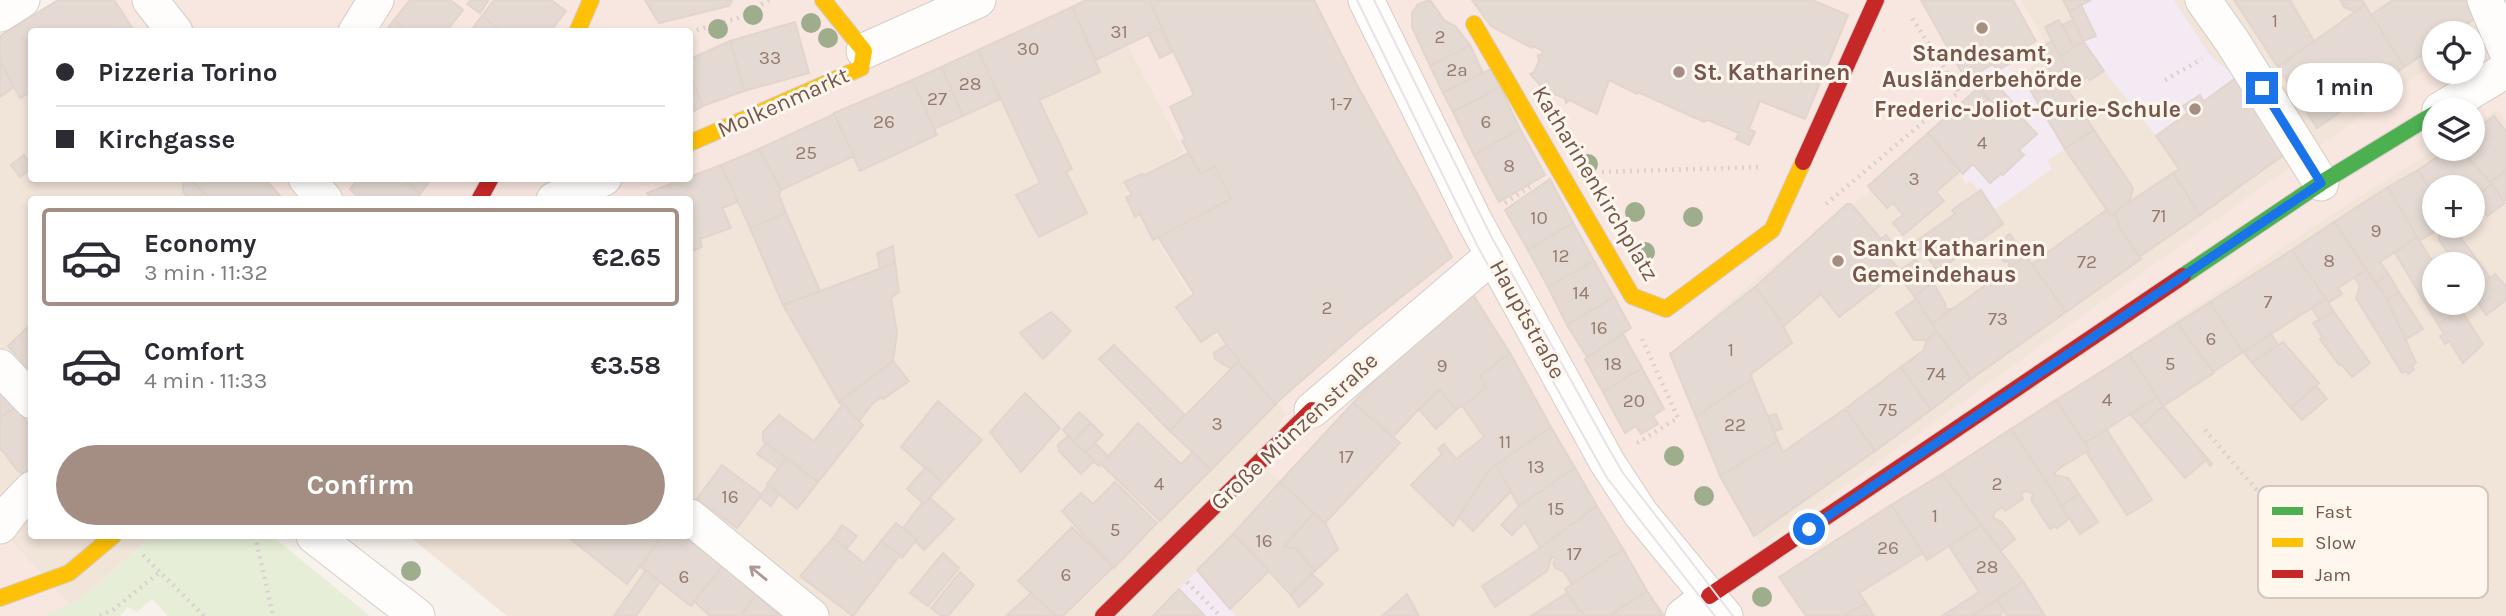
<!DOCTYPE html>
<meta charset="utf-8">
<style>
:root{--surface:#fff;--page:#f7f7f7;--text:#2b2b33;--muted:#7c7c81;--line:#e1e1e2;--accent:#a48d83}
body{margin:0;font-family:Karla,sans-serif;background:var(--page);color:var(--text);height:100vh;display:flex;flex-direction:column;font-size:26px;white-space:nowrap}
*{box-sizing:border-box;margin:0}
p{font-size:23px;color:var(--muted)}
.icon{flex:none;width:38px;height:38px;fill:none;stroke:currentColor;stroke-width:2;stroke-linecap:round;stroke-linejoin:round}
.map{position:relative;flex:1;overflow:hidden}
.panel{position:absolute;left:28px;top:196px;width:665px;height:343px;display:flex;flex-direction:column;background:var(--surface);border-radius:7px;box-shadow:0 4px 10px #0003}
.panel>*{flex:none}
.guide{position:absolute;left:28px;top:28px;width:665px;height:154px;border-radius:7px;box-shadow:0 4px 10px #0003;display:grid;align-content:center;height:154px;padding:0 28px;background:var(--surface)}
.buttons{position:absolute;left:2422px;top:21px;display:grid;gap:14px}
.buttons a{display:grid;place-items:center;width:63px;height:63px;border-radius:50%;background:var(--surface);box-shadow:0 4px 10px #0003;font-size:35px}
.end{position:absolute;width:32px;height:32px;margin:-16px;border:9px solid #1a73e8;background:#fff;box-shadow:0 0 0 4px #fff}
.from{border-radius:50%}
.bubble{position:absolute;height:49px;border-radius:24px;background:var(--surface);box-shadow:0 4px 10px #0003;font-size:23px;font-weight:700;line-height:49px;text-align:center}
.guide b{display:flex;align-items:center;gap:24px;height:66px;font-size:26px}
.guide b+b{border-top:2px solid var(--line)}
.guide i{width:18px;height:18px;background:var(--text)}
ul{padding:12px 0 0;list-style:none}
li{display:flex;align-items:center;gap:21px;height:98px;margin:0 14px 10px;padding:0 14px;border:4px solid transparent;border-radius:7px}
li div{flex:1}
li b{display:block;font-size:26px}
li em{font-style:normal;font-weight:700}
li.on{border-color:var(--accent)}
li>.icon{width:63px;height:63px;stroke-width:1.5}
.action{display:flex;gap:14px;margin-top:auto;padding:14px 28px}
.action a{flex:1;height:80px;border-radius:42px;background:var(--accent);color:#fff;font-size:28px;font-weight:700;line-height:80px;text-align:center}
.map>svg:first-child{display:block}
.residential{fill:#f1e4d9;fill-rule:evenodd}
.commercial{fill:#f8e6e0}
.education{fill:#f3eaf3}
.green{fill:#e6eed7}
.building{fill:#e4dad3;stroke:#e1d5ce;stroke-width:2}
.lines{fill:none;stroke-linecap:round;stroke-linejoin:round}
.street-casing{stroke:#d6cdc8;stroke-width:37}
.fast-casing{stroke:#d7cec8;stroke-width:18}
.slow-casing{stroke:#d7cec8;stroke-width:18}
.jam-casing{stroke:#d7cec8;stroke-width:18}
.path{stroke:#dad1ce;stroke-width:4.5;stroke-dasharray:2 5;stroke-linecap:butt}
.street{stroke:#fefdfc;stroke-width:35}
.fast{stroke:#4caf50;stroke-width:16}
.slow{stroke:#ffc107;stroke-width:16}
.jam{stroke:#c62828;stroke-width:16}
.tram{stroke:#e5e3e5;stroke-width:2}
.tree{fill:#9eae8d}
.oneway{stroke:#ad9992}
.route{stroke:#1a73e8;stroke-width:9}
.poi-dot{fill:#a48d83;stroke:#fff7ee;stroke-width:2.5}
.labels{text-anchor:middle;stroke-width:6;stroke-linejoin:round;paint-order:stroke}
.number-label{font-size:19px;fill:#947a6f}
.poi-label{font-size:23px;font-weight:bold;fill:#77574b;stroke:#fff7ee;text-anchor:start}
.street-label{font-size:23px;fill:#77574b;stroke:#fff7ee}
.key{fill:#fff7ee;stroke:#d6c7bd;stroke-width:2}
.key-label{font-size:19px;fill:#77574b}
</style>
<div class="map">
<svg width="2506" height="616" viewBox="0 0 2506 616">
<rect width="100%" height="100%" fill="#f8f2ec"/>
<g class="residential">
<path d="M58,0H114L135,31L32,32V178L264,179L284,199L32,200V536H152L81,599L69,604L0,529V36Z"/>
<path d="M1086,0H1104L1184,151L1126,193L1175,269L1207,325L1460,271L1510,351L1597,506L1664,616H507L409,536H690V200L636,199L670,183L690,178L759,149Z"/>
<path d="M2021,0H2506V13L2473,37V33H2434V64L1761,547L1720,476L1670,354L1753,281L2050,52Z"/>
<path d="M2497,109L2506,120V616H1806L1779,577L1990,446L2341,208L2435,149H2473V125ZM2434,187H2473V226H2434ZM2434,264H2473V303H2434Z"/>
</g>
<g class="commercial">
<path d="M115,0H1086L759,149L690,177V32L135,31Z"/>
<path d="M1104,0H2021L2050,52L1753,281L1670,354L1719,476L1761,547L2434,64V72H2473V37L2506,13V120L2497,110L2473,125V110H2434L2435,149L2341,208L1990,446L1779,576L1806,616H1664L1597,506L1510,351L1470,290L1407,346L1283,481L1280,482L1259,462L1286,413L1207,325L1175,269L1126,193L1184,151Z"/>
<path d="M264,179H682L636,200L284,199Z"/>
<path d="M0,529L69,604L79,616H0Z"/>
</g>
<g class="education">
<path d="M2091,0H2174L2210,55L2236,78L2200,215L2173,173L2178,169L2156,136L2104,71L2083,41L2095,36L2081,5Z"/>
<path d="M1993,64L1997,71L2007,65L2029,88L2065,149L2047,161L2052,169L1994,210L1971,181L1965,184L1960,171L1928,133L1978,88L1966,80Z"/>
<path d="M1197,570L1236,616H1153Z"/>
</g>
<path class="green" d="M152,536H272L370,616H168L152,599L137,612L128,607L120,616H43L81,599Z"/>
<g class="building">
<path d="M58,0H114L135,32H32V91L20,98L0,61V36Z"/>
<path d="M410,0H450L463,10L446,32H407L394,20Z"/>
<path d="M471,0H486L488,1L480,13L467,4Z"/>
<path d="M494,0H551L566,11L550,32H503L482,16Z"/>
<path d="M645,0H732L729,6L659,23Z"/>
<path d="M1086,0H1149L1162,28L1096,60L1072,7Z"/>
<path d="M1149,0H1314L1356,83L1452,257L1358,331L1275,404L1238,362L1217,331L1201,342L1176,307L1194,294L1158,237L1231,199L1215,166L1201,174L1182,141L1185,139L1170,107L1194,95Z"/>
<path d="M1430,0L1445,21L1455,26L1470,45L1430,66L1412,27V13L1418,4Z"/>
<path d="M1472,0H1812L1848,15L1805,119L1760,101L1749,129L1755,132L1749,145L1736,139L1739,133L1708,120L1704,122L1638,92L1637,94L1609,80L1597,114L1570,100L1566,103L1565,98L1548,92L1543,94V88L1530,74L1534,72L1539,61L1538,55H1541L1543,51L1533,46L1532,48L1491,26Z"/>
<path d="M1921,0H2013L2036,41L2012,54L2016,60L2007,65L1997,71L1993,64L1966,80Z"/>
<path d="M2063,0H2091L2069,11Z"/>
<path d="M2234,0H2290L2314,41L2278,67Z"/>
<path d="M2340,0H2362L2365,5L2356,12L2344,7Z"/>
<path d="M2393,0H2469L2474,19L2453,33H2434V47L2404,67L2371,15Z"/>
<path d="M2081,5L2096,36L2083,41L2069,11Z"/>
<path d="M2365,5L2404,67L2317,128L2278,67Z"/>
<path d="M1072,7L1100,72L1039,100L1072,169L1066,172L1087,213L1039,237L1016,195L1040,183L978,50Z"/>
<path d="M482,16L503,32H470Z"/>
<path d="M394,20L407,32H385Z"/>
<path d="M2059,20L2074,48L2060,57L2045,27Z"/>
<path d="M2073,20L2083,41L2074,48L2062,25Z"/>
<path d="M795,22L809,73L744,91L730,41Z"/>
<path d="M1161,28L1172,52L1160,58L1148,34Z"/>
<path d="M730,41L744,91L703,106L690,74V59Z"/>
<path d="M2052,41L2067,67L2052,76L2039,48Z"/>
<path d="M2083,41L2104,71L2090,80L2088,77L2068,90L2094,130L2065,149L2029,88L2067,67L2060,57Z"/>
<path d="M1470,45L1483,73L1443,93L1430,66Z"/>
<path d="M978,50L1000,99L963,116L941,67Z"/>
<path d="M0,61L14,87L0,97Z"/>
<path d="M941,67L963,116L934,129L912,80Z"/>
<path d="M1491,69L1500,87L1453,112L1443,93Z"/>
<path d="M690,74L703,106L690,113Z"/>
<path d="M1991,78L2014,104L2001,113L1980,89Z"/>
<path d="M2236,78L2285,154L2200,215L2173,173L2179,169L2156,136Z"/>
<path d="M912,80L937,135L860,171L834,113Z"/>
<path d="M1500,87L1520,129L1474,155L1453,112Z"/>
<path d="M1978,88L2001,113L2006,108L2018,121L2022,118L2037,134L2019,150L2024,155L2003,175L2001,174L1990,183L1973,164L1963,174L1928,133Z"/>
<path d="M2200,95L2204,102L2189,114L2183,106Z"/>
<path d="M834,114L854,156L781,190L759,149Z"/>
<path d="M2494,116L2506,131V171L2490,182L2460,149H2473V132Z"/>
<path d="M1520,129L1545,175L1499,202L1474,155Z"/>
<path d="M2094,130L2133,188L2130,201L2111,216L2065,149Z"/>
<path d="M1928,133L1960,171L1936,192L1944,201L1903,235L1893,223L1903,215L1893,203L1887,208L1868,186Z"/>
<path d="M759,149L781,190L779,195L786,213L750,228L721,165Z"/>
<path d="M2449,149H2460L2492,184L2473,198V187H2434V197L2418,170Z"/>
<path d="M1188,153L1201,174L1215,166L1231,199L1153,240L1140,214L1135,217L1126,197L1132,195L1124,182L1142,174L1143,176Z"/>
<path d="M24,155L32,168L20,177L11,165Z"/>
<path d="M721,165L738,202L722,208L731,228L700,239L702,247L690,252V200H651L647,193Z"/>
<path d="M2418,170L2434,197V226H2444L2419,241L2388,187Z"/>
<path d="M2506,171V200L2503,201L2490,182Z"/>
<path d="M2173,173L2200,215L2139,257L2120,229L2115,212Z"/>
<path d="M189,178L204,193L199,199L191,200L183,192V184Z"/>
<path d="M190,178H264L284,200H210Z"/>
<path d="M359,178H403L420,194L415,200H361L350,189Z"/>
<path d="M403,178H432L420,194Z"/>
<path d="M1550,179L1573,223L1528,250L1505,210Z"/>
<path d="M2492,184L2505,203L2487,216L2475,197Z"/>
<path d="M2388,187L2417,237L2380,262L2389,275L2376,283L2334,222Z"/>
<path d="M1981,190L2003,224L1938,271L1921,249L1913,253L1909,246L1955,214L1952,210Z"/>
<path d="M1847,204H1851L1881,239L1886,235L1893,244L1884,252L1900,270L1839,317L1821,294L1783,327L1778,317L1755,287Z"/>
<path d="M2106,210L2111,216L2116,214L2120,229L2141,259L2066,312L2032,264Z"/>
<path d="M786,213L820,291L783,305L750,228Z"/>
<path d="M2334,222L2366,270L2338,288L2342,294L2328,303L2292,250Z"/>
<path d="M1573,223L1594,261L1548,287L1528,250Z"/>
<path d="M2444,226H2452L2492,280L2477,293L2473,287V264H2456L2439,240V230Z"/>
<path d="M2010,234L2026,256L2009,268V261L2004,262L1993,247Z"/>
<path d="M2417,237L2434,264V303H2458L2461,310L2438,324L2395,253Z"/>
<path d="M893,246L895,263L880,269L877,253Z"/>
<path d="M2292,250L2326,299L2243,352L2210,302Z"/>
<path d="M2026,256L2066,312L1971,379L1932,324Z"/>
<path d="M1916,259L1933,283L1914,296L1897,273Z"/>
<path d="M1594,261L1614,297L1567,325L1548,287Z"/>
<path d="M895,263L899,292L891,298L897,333L893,361L839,402L783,305Z"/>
<path d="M2366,270L2388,300L2416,363L2412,366L2414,370L2408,374L2406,371L2402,373L2356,298L2360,286L2355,278Z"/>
<path d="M2495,274L2506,286V300L2486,315L2473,295Z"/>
<path d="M2389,275L2399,292L2388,300L2376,283Z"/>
<path d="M1933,283L1945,303L1946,309H1951L1932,324L1914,296Z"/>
<path d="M1755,287L1778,317L1792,343L1751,374L1752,379L1733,394L1732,392L1696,417L1670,354Z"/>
<path d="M1470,290L1510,353L1480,376L1486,387L1463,407L1461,406L1456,410L1440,390L1433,394L1393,437L1353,403L1407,346Z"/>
<path d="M2399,292L2423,329L2406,339L2387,300Z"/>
<path d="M1614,297L1631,328L1587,357L1567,325Z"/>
<path d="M1916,299L1937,332L1927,340H1914L1896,313Z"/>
<path d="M2326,299L2334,312L2320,321L2312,308Z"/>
<path d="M2210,302L2243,352L2213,372L2177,323Z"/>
<path d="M2461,310L2483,344L2463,363L2449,341L2445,344L2440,336L2444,334L2438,324Z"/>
<path d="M1051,312L1071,331L1043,359L1020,333Z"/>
<path d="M2334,312L2370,363L2352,377L2341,364L2339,365L2320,339L2322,337L2313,323Z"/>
<path d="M32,323V367L29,369L8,346Z"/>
<path d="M2177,323L2214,373L2163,406L2129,354Z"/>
<path d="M1937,332L1971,379L1931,410L1901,367L1924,350L1927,339Z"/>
<path d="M1623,334L1642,368L1603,392L1585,359Z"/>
<path d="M2271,334L2278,345L2252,363L2243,352Z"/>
<path d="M2283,342L2319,383L2291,408L2252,363Z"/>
<path d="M1114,345L1185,415L1170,431L1099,359Z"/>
<path d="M1226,345L1239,360L1231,369L1215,359L1214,353Z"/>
<path d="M1510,353L1551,427L1488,472L1453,526L1411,485L1442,454L1438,449L1444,444L1456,459L1484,437L1463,407L1486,387L1480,376Z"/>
<path d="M2129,354L2157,397L2085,443L2056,400Z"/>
<path d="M893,361L909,381L883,399L882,397L873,403L859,421L839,402Z"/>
<path d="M1238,362L1276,404L1211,470L1170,431Z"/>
<path d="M1901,367L1931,410L1875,451L1845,409Z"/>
<path d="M1642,368L1664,409L1653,416L1658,424L1641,434L1636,426L1625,433L1603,392Z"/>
<path d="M1752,379L1778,441L1720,476L1696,417Z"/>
<path d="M0,386L16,407L0,418Z"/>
<path d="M2316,386L2327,399L2302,420L2291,408Z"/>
<path d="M1440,390L1456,410L1436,429L1419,409Z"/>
<path d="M1025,393L1060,428L1021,472L990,432Z"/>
<path d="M2157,397L2163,406L2141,426L2131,415Z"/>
<path d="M2056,400L2089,450L2057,470L2054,475L2068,478L2079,494L2061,506L2011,429Z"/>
<path d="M938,401L982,440L943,483L901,447Z"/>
<path d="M1353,403L1400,443L1325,523L1280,482Z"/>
<path d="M843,404L863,425L818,482L763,441V432L779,415L814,441Z"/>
<path d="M2163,406L2212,464L2210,466L2206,460L2185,478L2141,426Z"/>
<path d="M16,407L32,430V466L24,475L17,470L2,450H0V418Z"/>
<path d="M1845,409L1875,451L1754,536L1720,476L1778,441L1783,452Z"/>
<path d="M1079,412L1091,423L1073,441L1063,430Z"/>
<path d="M1776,414L1782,429L1774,431L1768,416Z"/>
<path d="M1091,423L1103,435L1085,453L1073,441Z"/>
<path d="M1138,423L1181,464L1193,452L1211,470L1160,521L1101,464L1099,466L1085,453L1095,443L1107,455V458Z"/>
<path d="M1551,427L1575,468L1519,506L1496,465Z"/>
<path d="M2011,429L2070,518L2057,528L2055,526L2050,529L2031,500L2033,493L2026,491L2021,494L2023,499L2005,511L2002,507L1995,512L1993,518L2002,522L2015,539L2001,550L1942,474Z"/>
<path d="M2107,430L2152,500L2127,515L2086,452L2089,450L2085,443Z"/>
<path d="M1068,436L1094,461L1081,474L1059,451L1058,445Z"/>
<path d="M766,443L786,458L779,469L757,454Z"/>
<path d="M786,458L818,482L797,509L767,484Z"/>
<path d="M722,465L762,495L737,528L697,499Z"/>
<path d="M1496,465L1511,491L1473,531L1459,517L1488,472Z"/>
<path d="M926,467L943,483L924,504L907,489Z"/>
<path d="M1575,468L1597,506L1540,548L1525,522L1512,535L1501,525L1519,506Z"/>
<path d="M1942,474L1981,525L1927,560L1891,505Z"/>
<path d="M1115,482L1157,523L1114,568L1062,511L1081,493L1093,504Z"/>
<path d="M1280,482L1314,513L1284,547L1295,548L1315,571L1291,595L1233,534Z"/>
<path d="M769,485L779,494L771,506L759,497Z"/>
<path d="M2079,494L2098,522L2080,534L2061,506Z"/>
<path d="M930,498L954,519L924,550L915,541L917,539L903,528L922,503L924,504Z"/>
<path d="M1891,505L1923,553L1859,593L1866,603L1844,616H1806L1779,577Z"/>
<path d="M1597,506L1623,549L1572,584L1563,571L1555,568L1553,563L1556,558L1552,556L1547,571L1495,607L1482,586L1540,548Z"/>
<path d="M1314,513L1325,523L1338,549L1315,571L1295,548L1284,547Z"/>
<path d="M896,523L917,539L902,558L881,541Z"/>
<path d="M842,525L857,536L848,547H844L833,538Z"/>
<path d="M1981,525L2023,581L1972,616H1942L1979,592L1949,546Z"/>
<path d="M1072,527L1113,567L1063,616H1056L1018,581Z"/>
<path d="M1233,534L1269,571L1230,609L1197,570Z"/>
<path d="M567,536H654L659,540L627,584Z"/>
<path d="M662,536H683L723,566L691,606L641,567Z"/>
<path d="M833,538L864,563L881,541L900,555L853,616L800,576Z"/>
<path d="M1623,549L1647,591L1609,616H1585L1581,610L1579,611L1565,589Z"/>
<path d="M943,553L959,568L928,606L910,593Z"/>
<path d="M723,566L756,595L741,616H710L694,601Z"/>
<path d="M646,570L660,582L636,616H614Z"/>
<path d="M960,572L974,585L948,616H941L931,608Z"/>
<path d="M1312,574L1323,584L1299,607L1291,595Z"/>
<path d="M2023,581L2045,616H2007L1997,600Z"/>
<path d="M1179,589L1205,616H1153Z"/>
<path d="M1647,591L1664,616H1609Z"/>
<path d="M1031,593L1056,616H1006Z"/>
<path d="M1567,593L1579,611L1581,610L1585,616H1531Z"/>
<path d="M1407,594L1419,616H1382Z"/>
<path d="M756,595L780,616H741Z"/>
<path d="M1997,600L2002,609L2001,616H1972Z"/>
<path d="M1866,603L1874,616H1844Z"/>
</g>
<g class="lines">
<defs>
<g id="street">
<path d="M150,0L175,32"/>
<path d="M1366,0L1475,222L1607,462L1641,514L1725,616"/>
<path d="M2203,0L2232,41L2321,183"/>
<path d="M2485,0L2506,50"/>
<path d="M0,14L22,0"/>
<path d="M356,32L376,0"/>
<path d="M864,51L978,0"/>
<path d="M2440,110L2506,70"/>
<path d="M306,178L325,200"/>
<path d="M554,200L604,178"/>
<path d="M0,367L32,401"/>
<path d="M1312,410L1493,255"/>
<path d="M690,517L811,616"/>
<path d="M0,526L12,510L32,489"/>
<path d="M314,536L417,616"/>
<path d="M1683,616L1709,596"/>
</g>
<path id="fast" d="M2183,276L2321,183L2434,114"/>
<g id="slow">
<path d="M1474,24L1632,296L1666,309L1772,230L1803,162"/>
<path d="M577,32L591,0"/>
<path d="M690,143L861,68L864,51L823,0"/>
<path d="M0,598L69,573L113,536"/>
</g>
<g id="jam">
<path d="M1803,162L1876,0"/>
<path d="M479,200L491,178"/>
<path d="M1709,596L2183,276"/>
<path d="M1103,616L1312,410"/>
</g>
</defs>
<use href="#street" class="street-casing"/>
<use href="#fast" class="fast-casing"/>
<use href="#slow" class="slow-casing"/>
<use href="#jam" class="jam-casing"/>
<g class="path">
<path d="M690,32L738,18L769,0"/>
<path d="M2165,80L2202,59"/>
<path d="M1602,172L1761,167"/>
<path d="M1505,203L1530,187"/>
<path d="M1826,204L1959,92L1911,16"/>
<path d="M2205,430L2317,560"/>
<path d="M1637,443L1678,418L1642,339"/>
<path d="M255,536L273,616"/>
<path d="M143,555L204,616"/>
<path d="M1187,582L1220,616"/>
<path d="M100,616L114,609L160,572"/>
</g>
<use href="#street" class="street"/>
<use href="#fast" class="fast"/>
<use href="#slow" class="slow"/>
<use href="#jam" class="jam"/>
<g class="tram">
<path d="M1357,0L1478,247L1607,478L1715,616"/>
<path d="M1374,0L1491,236L1609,449L1623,473L1733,616"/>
</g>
</g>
<g class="tree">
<circle cx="753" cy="15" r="10"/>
<circle cx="811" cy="23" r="10"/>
<circle cx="718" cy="29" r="10"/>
<circle cx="828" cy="38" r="10"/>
<circle cx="1588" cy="164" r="10"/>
<circle cx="1635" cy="212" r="10"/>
<circle cx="1693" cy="217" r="10"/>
<circle cx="1645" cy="252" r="10"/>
<circle cx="1674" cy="456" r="10"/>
<circle cx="1704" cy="496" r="10"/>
<circle cx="411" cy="571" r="10"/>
<circle cx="1762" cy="597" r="10"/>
</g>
<defs><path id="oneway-shaft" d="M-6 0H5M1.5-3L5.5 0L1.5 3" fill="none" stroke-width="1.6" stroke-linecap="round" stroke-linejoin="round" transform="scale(1.75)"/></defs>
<use class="oneway" href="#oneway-shaft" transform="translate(758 573) rotate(-141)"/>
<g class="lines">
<path class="route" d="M1809,529L2321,183L2262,88"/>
</g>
<g class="poi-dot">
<circle cx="1982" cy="28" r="7"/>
<circle cx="1679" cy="72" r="7"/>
<circle cx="2195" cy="109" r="7"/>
<circle cx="1838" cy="261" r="7"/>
</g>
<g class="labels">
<g class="number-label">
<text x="2275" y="27">1</text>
<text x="1119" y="38">31</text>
<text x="1440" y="43">2</text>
<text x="1028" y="55">30</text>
<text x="770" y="64">33</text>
<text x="1457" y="76">2a</text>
<text x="970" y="90">28</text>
<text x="937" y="105">27</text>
<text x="1341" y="110">1-7</text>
<text x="884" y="128">26</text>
<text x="1486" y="128">6</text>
<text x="1982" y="149">4</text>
<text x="806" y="159">25</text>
<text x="1509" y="172">8</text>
<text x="1914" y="185">3</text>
<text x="2159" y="222">71</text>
<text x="1539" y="224">10</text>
<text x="2376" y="237">9</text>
<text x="1561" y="262">12</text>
<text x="2329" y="267">8</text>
<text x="2087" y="268">72</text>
<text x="1581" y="299">14</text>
<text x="2268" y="308">7</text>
<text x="1327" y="314">2</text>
<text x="1998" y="325">73</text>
<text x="1599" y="334">16</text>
<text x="2211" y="345">6</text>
<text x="1731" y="356">1</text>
<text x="1613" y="370">18</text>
<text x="2170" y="370">5</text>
<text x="1442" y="372">9</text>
<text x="1936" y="380">74</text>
<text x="2107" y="406">4</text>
<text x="1634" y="407">20</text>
<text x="1888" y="416">75</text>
<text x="1217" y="430">3</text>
<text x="1735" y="431">22</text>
<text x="1505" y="448">11</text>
<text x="1346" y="463">17</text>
<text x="1536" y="473">13</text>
<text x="1159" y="490">4</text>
<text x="1997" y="490">2</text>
<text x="730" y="503">16</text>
<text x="1556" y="515">15</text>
<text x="1935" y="522">1</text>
<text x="1115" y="536">5</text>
<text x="1264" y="547">16</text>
<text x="1888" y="554">26</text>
<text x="1574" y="560">17</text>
<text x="1987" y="573">28</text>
<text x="1066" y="581">6</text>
<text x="684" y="583">6</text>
</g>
<g class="poi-label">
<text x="1982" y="61" text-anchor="middle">Standesamt,<tspan x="1982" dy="26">Ausländerbehörde</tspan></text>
<text x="1693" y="80">St. Katharinen</text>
<text x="2181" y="117" text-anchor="end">Frederic-Joliot-Curie-Schule</text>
<text x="1852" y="256">Sankt Katharinen<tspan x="1852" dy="26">Gemeindehaus</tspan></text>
</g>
<g class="street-label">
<text transform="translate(783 102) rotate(-24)" y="8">Molkenmarkt</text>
<text transform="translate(1596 183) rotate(59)" y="8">Katharinenkirchplatz</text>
<text transform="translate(1528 319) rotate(61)" y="8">Hauptstraße</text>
<text transform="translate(1294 431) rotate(-43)" y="8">Große Münzenstraße</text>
</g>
</g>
<rect x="2258" y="486" width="230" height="112" rx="10" class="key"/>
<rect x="2272" y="507" width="31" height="8" fill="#4caf50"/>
<rect x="2272" y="538" width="31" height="9" fill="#ffc107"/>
<rect x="2272" y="570" width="31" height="8" fill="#c62828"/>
<g class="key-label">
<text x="2315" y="518">Fast</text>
<text x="2315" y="549">Slow</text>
<text x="2315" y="581">Jam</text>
</g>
</svg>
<div class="buttons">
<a><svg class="icon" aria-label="locate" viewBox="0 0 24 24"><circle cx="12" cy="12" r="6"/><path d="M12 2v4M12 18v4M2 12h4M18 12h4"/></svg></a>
<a><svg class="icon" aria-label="layers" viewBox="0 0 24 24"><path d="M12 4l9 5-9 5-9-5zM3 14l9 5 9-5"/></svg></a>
<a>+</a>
<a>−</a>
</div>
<i class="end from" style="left:1809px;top:529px"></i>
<i class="end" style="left:2262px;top:88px"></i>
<div class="bubble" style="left:2287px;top:63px;width:116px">1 min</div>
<div class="guide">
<b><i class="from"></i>Pizzeria Torino</b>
<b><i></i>Kirchgasse</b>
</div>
<section class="panel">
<ul>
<li class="on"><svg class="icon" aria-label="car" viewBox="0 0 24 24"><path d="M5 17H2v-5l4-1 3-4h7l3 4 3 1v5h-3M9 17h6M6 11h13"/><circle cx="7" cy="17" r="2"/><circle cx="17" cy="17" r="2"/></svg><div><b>Economy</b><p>3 min · 11:32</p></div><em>€2.65</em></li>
<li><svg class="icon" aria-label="car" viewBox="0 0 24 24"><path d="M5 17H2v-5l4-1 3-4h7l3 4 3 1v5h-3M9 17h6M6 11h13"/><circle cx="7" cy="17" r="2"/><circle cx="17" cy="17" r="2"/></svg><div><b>Comfort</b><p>4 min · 11:33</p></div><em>€3.58</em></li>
</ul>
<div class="action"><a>Confirm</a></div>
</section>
</div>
